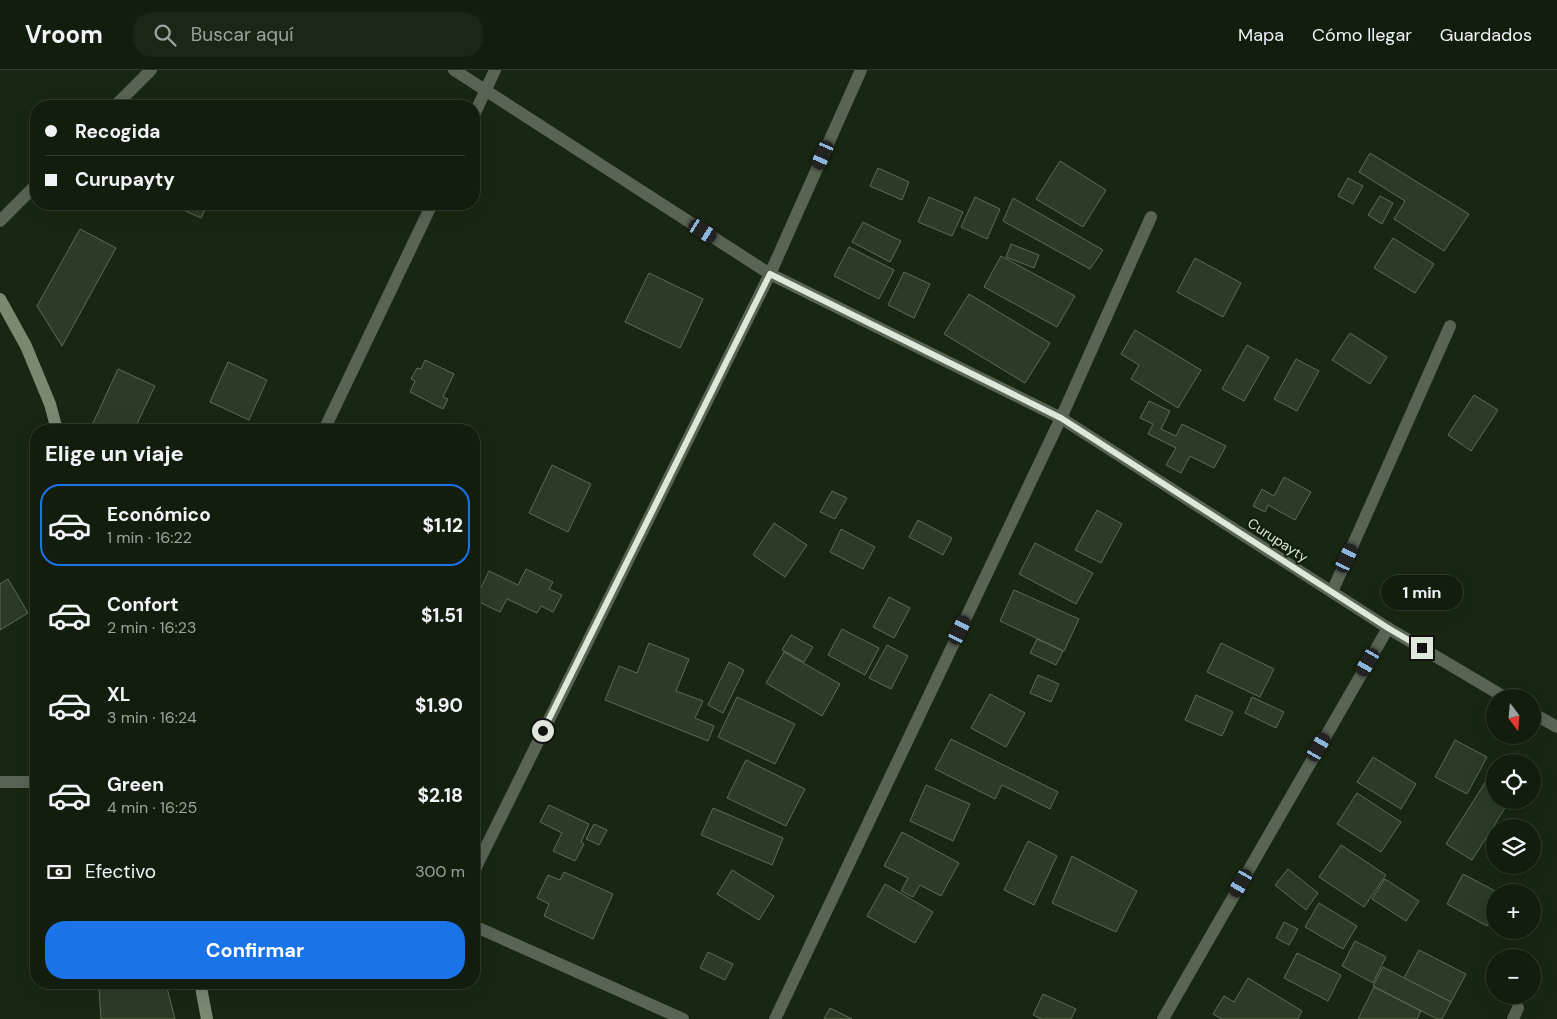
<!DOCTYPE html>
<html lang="es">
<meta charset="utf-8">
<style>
:root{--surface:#131d0e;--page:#1c2617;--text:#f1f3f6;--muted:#9da29e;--line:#323b2e;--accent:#1a73e8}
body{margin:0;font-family:"DM Sans",sans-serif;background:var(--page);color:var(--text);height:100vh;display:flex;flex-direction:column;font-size:19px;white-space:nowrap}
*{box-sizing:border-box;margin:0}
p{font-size:16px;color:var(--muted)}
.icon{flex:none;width:28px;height:28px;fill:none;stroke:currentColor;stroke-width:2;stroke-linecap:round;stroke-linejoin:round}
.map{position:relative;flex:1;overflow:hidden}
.drawer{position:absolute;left:30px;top:354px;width:450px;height:565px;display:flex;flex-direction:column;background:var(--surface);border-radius:20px;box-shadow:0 5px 20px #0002,0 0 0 1px var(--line)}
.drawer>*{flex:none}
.hud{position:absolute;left:30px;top:30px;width:450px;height:110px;border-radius:20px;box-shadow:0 5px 20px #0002,0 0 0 1px var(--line);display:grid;align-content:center;height:110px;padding:0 15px;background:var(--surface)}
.needle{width:32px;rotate:164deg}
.controls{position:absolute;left:1486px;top:619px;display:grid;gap:10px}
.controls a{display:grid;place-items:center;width:55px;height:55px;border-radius:50%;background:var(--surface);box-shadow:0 5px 20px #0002,0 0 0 1px var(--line);font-size:25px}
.end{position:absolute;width:22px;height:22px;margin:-11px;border:6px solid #dee7d9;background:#111;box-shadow:0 0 0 2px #111}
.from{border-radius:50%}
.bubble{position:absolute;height:35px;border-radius:18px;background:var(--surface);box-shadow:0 5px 20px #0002,0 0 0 1px var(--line);font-size:16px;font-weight:700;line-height:35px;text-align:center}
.car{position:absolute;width:15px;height:30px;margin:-15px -8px;border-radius:6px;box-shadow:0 0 4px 1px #0007;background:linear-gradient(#222 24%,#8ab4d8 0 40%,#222 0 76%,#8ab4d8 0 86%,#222 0)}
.hud b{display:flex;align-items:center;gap:18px;height:48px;font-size:19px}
.hud b+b{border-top:1px solid var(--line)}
.hud i{width:12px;height:12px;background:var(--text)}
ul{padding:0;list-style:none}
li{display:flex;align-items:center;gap:15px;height:82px;margin:0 10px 8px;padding:0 5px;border:2px solid transparent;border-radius:20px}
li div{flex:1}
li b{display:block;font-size:19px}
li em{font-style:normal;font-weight:700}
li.current{border-color:var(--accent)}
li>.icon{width:45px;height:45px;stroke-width:1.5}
h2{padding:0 15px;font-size:22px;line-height:60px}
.pay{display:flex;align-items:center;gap:12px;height:55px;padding:0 15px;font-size:19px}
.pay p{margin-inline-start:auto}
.button{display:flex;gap:10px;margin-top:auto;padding:10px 15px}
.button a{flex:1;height:58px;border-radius:20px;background:var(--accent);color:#fff;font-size:20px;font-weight:700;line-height:58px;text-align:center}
header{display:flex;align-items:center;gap:30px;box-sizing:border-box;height:70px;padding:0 25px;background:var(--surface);border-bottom:1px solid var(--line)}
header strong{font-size:24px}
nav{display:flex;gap:28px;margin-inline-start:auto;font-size:18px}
.search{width:350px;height:45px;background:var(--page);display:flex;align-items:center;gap:12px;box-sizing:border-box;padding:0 18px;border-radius:20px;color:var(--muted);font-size:19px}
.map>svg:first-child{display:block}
.building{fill:#2c3b25;stroke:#5c6c54}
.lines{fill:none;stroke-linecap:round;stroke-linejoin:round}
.street{stroke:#5a6455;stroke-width:12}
.secondary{stroke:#798972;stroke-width:12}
.route{stroke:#dee7d9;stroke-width:6}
.labels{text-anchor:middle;stroke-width:4;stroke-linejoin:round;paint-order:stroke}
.street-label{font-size:14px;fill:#dee7d9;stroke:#101e09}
</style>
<header>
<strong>Vroom</strong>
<div class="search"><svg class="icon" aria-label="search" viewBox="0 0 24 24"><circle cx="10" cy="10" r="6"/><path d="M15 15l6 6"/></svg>Buscar aquí</div>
<nav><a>Mapa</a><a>Cómo llegar</a><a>Guardados</a></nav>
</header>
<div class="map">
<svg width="1557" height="949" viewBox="0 0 1557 949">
<rect width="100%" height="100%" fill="#192712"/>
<g class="building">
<path d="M1370,83L1469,144L1444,181L1394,149L1405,131L1359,102Z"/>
<path d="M1060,91L1106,120L1083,157L1036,129Z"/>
<path d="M878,98L909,112L902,130L870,116Z"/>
<path d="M1348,108L1363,116L1353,134L1338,126Z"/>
<path d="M1380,126L1393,133L1382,154L1368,145Z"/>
<path d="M929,127L963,142L952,166L918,152Z"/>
<path d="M975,127L1000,139L987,169L961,157Z"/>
<path d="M1013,128L1103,180L1090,199L1003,151Z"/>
<path d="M170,134H208L201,148Z"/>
<path d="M863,152L901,171L890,192L852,172Z"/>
<path d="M80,159L116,178L62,276L37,236Z"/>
<path d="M1393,168L1434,194L1415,223L1374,198Z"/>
<path d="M1011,174L1039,185L1034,198L1006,187Z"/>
<path d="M849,177L894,200L879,229L834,206Z"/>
<path d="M1001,186L1075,226L1057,257L984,217Z"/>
<path d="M1195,188L1241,213L1223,247L1177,222Z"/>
<path d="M904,202L930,214L914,248L888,235Z"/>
<path d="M649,203L703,229L680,278L625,252Z"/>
<path d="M969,224L1050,273L1025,313L944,264Z"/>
<path d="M1135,260L1201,300L1178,338L1131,309L1139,295L1121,284Z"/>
<path d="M1350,263L1387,287L1370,314L1332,290Z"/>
<path d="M1247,275L1269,287L1244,331L1222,319Z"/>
<path d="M1296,289L1319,301L1297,341L1274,329Z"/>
<path d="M425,290L454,304L443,327L448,329L443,339L410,322L415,311L411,309L417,298L421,299Z"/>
<path d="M228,292L267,310L249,350L210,332Z"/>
<path d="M118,299L155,316L134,360H108L93,353Z"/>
<path d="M1474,325L1498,340L1471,381L1448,365Z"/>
<path d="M1149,331L1170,341L1161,359L1176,366L1182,354L1226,376L1214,398L1190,386L1181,403L1166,395L1176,378L1148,364L1153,354L1140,348Z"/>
<path d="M552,395L591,414L568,462L529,443Z"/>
<path d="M1284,407L1311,422L1295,450L1268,435L1265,442L1253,436L1262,419L1274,426Z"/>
<path d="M832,421L847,428L835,449L820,442Z"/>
<path d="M1097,440L1122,454L1101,493L1075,480Z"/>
<path d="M918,450L952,468L943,485L909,467Z"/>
<path d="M774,453L807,475L785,507L753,485Z"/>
<path d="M841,459L875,477L863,499L830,482Z"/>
<path d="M1035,473L1093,503L1076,534L1019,504Z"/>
<path d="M526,499L553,512L549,519L562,525L553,542L541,536L537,543L507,529L500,542L475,530L489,501L518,515Z"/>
<path d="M8,509L28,543L0,560V514Z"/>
<path d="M1014,520L1079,549L1064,581L1000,551Z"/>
<path d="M889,527L910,538L894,568L873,557Z"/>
<path d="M842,559L879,578L865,605L828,585Z"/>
<path d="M791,565L813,577L804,592L782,580Z"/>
<path d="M1037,569L1063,581L1056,595L1030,583Z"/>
<path d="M649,573L689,589L676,621L703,631L695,648L714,656L708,671L605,630L619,596L637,603Z"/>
<path d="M1221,573L1274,599L1260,627L1207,602Z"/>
<path d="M887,575L908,586L891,619L869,608Z"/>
<path d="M784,582L840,614L822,646L766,613Z"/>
<path d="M729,592L744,600L723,643L708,635Z"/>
<path d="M1038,605L1059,614L1051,632L1030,623Z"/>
<path d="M990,624L1025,643L1006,677L971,658Z"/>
<path d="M1196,625L1233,642L1222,666L1185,650Z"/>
<path d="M737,627L795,654L775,694L718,667Z"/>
<path d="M1252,627L1284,642L1276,658L1245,643Z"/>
<path d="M951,669L1058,722L1050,739L1002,715L995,729L935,699Z"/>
<path d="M1455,670L1487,687L1467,724L1435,707Z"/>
<path d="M1373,687L1416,714L1401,739L1357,712Z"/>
<path d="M746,690L805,719L786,756L727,728Z"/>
<path d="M1490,705L1495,708V730H1510L1472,790L1446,774Z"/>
<path d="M926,715L970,734L953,771L910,751Z"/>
<path d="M1357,723L1401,752L1381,782L1337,754Z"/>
<path d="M549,735L589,754L581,772L584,774L575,791L553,781L562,763L540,752Z"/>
<path d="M713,738L783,768L772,795L701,765Z"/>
<path d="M594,754L607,760L599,775L586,769Z"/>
<path d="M902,762L959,793L941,826L920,815L913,827L901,821L908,808L884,796Z"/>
<path d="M1028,771L1057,786L1034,835L1004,820Z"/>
<path d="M1341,775L1386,805L1364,837L1319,807Z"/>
<path d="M1072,786L1137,821L1116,862L1052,833Z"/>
<path d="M1288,799L1318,823L1306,840L1275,815Z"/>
<path d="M732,800L774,826L759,850L717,824Z"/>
<path d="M564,802L613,824L593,869L544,846L549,834L537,828L548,805L560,810Z"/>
<path d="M1463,804L1497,822H1495V841L1487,856L1447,834Z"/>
<path d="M1385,809L1419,831L1406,851L1372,829Z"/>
<path d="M885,814L933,842L915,873L867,846Z"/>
<path d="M1319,833L1357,856L1343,879L1305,857Z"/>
<path d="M1284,852L1298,859L1289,875L1276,868Z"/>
<path d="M1355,871L1386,887L1373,913L1342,896Z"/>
<path d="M1419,880L1466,904L1451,932L1404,908Z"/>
<path d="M708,882L733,894L725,910L700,898Z"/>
<path d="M1297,883L1341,905L1328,931L1284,908Z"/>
<path d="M1383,897L1451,932L1442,949H1437L1373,916Z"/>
<path d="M1248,908L1302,941L1298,949H1222L1213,944L1224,926L1234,932Z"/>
<path d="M166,914L175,949H101L99,919Z"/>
<path d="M1374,917L1421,941L1417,949H1358Z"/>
<path d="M1043,924L1076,939L1071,949H1042L1033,945Z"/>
<path d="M830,938L852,949H824Z"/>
</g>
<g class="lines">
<g class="street">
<path d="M454,0L770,204L1061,348L1388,558L1506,628"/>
<path d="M115,36L151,0"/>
<path d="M474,45L495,0"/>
<path d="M0,151L36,115"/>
<path d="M324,360L432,134"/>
<path d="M1332,522L1450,256"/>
<path d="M1532,643L1557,657"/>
<path d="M0,712H36"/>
<path d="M474,801L770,204L861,0"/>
<path d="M474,856L683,949"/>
<path d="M775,949L1061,348L1151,147"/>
<path d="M1163,949L1388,558"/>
<path d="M1513,949L1518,938"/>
</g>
<g class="secondary">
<path d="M0,229L26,276L50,334L57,360"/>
<path d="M200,912L207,949"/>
</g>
</g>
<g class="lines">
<path class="route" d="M543,661L770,204L1061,348L1388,558L1422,578"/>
</g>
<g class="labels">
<g class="street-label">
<text transform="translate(1278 470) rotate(33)" y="5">Curupayty</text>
</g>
</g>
</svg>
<div class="controls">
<a><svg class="needle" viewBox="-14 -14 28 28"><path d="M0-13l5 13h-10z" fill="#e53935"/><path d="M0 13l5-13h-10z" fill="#9da29e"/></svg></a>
<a><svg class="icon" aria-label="locate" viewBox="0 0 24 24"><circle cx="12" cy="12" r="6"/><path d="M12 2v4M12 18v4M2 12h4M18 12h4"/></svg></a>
<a><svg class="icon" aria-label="layers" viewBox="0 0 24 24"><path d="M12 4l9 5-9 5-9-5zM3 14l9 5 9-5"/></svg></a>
<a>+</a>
<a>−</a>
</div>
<i class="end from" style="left:543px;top:661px"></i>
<i class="end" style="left:1422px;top:578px"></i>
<div class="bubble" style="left:1381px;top:505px;width:82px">1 min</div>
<i class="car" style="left:823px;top:85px;rotate:204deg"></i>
<i class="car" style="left:703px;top:161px;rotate:123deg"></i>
<i class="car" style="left:1347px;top:488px;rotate:25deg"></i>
<i class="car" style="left:960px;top:560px;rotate:26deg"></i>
<i class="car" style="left:1368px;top:592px;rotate:210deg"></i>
<i class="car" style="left:1319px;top:677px;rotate:30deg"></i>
<i class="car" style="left:1241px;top:813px;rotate:210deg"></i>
<div class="hud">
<b><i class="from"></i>Recogida</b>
<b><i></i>Curupayty</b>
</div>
<section class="drawer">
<h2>Elige un viaje</h2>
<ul>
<li class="current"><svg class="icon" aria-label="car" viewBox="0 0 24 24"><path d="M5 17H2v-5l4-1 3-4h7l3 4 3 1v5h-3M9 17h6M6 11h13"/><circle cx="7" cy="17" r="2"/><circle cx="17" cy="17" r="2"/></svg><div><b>Económico</b><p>1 min · 16:22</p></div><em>$1.12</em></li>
<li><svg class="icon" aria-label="car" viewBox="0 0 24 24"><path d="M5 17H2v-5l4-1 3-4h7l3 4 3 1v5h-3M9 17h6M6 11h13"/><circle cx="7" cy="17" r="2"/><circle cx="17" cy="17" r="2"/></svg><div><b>Confort</b><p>2 min · 16:23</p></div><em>$1.51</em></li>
<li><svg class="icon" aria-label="car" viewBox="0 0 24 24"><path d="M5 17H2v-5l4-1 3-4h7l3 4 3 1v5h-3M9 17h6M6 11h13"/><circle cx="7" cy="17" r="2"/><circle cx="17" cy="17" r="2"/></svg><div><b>XL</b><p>3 min · 16:24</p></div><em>$1.90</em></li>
<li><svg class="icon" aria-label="car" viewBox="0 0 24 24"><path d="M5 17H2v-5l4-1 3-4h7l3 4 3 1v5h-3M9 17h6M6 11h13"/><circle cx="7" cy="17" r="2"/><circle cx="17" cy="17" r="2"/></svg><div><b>Green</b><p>4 min · 16:25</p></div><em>$2.18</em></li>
</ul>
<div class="pay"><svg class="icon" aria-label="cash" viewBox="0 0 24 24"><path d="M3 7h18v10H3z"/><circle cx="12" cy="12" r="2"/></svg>Efectivo<p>300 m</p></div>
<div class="button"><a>Confirmar</a></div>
</section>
</div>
